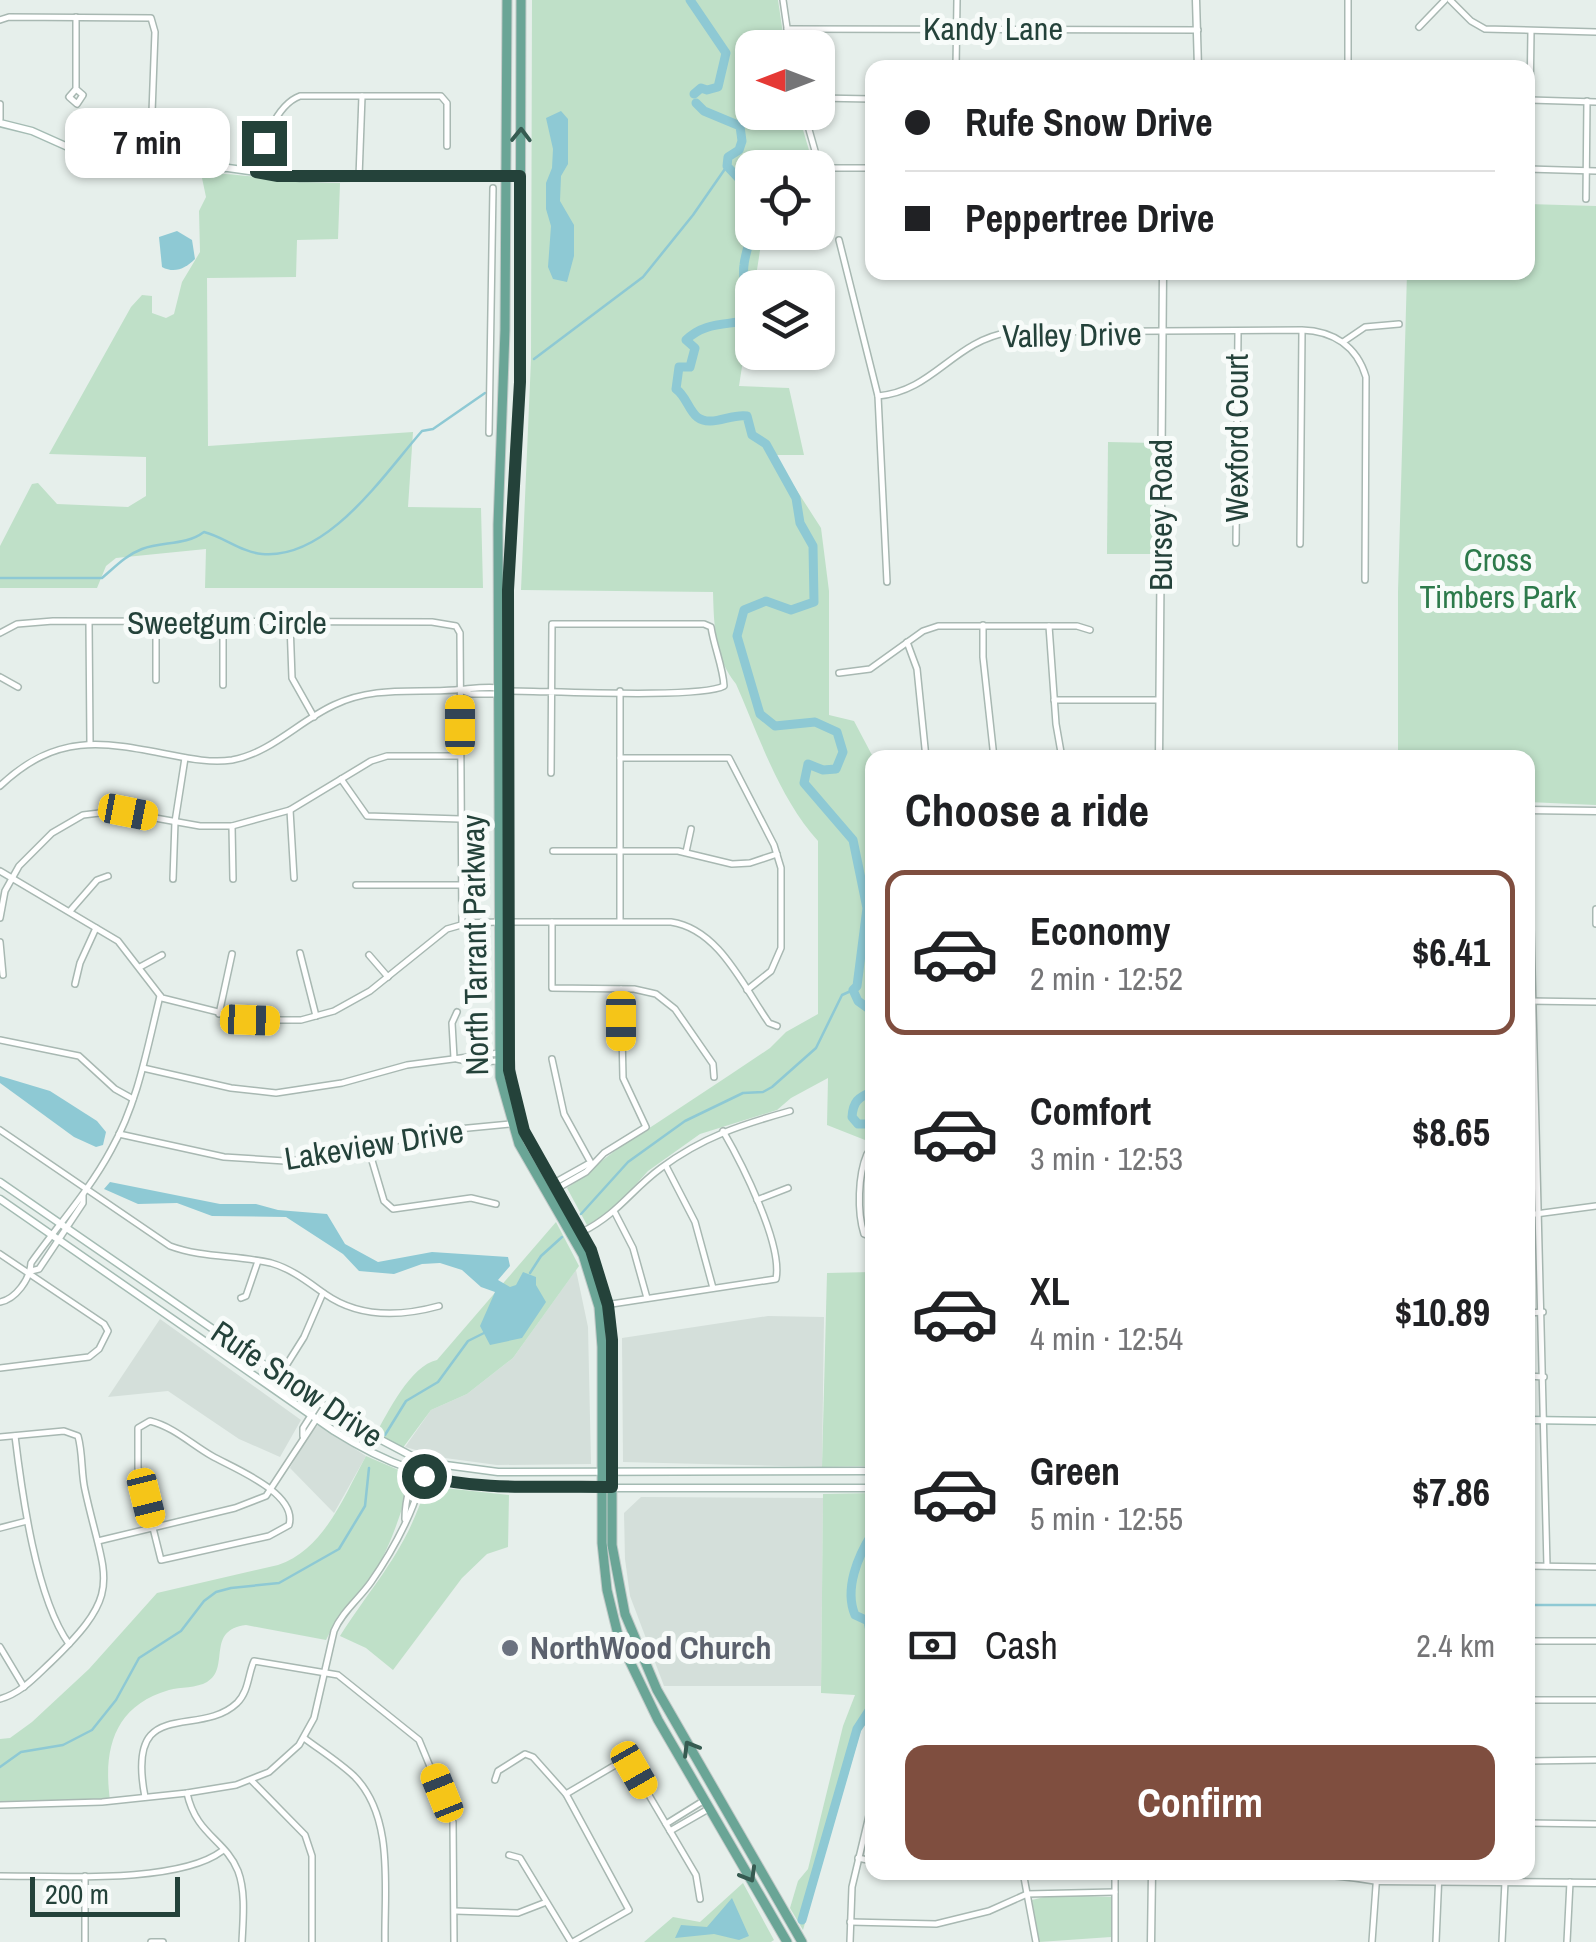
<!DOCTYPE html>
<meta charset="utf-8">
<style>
:root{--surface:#fff;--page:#f2f2f2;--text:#202124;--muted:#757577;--line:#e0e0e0;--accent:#7f4e3f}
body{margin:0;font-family:"Archivo Narrow",sans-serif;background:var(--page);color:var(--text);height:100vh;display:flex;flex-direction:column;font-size:38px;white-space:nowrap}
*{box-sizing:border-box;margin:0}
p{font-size:32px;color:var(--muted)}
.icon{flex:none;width:55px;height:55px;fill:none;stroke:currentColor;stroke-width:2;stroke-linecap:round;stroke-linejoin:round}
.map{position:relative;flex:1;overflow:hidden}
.side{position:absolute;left:865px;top:750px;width:670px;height:1130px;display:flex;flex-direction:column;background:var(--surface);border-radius:20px;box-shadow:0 2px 8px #0004}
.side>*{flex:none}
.hud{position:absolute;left:865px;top:60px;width:670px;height:220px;border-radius:20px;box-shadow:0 2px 8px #0004;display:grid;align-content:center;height:220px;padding:0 40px;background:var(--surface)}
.needle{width:65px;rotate:270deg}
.controls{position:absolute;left:735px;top:30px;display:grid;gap:20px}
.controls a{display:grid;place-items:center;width:100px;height:100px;border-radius:20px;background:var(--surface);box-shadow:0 2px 8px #0004;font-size:50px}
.scale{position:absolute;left:30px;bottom:25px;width:150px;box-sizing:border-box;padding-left:10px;border:5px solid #24423a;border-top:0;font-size:28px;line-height:35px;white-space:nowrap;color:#24423a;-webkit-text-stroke:8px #f7fbf9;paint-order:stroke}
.end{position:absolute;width:45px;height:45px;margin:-22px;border:12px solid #24423a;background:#fff;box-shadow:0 0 0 5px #fff}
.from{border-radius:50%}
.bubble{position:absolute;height:70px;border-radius:20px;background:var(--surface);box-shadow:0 2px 8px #0004;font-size:32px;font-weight:700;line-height:70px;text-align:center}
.car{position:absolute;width:30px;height:60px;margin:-30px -15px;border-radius:12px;box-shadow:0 0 8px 2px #0007;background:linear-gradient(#f5c518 24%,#345 0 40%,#f5c518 0 76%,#345 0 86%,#f5c518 0)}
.hud b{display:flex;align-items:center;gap:35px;height:95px;font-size:38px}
.hud b+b{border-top:2px solid var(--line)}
.hud i{width:25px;height:25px;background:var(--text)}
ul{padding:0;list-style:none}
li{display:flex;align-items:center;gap:30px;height:165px;margin:0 20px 15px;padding:0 20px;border:5px solid transparent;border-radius:20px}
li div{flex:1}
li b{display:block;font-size:38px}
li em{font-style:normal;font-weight:700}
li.active{border-color:var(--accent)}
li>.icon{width:90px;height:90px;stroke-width:1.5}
h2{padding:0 40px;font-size:45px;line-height:120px}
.pay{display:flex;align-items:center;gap:25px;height:110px;padding:0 40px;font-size:38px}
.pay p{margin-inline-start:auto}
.primary-button{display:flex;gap:20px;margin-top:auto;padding:20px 40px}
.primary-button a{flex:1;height:115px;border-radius:20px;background:var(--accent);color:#fff;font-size:40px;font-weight:700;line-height:115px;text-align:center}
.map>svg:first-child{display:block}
.built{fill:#d4dfda}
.green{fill:#bfe0c8}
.water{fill:#8ec9d4}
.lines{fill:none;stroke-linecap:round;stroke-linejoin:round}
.stream{stroke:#8ec9d4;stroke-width:2.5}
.river{stroke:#8ec9d4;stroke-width:9}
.minor-casing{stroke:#a8b8b2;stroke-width:8}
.tertiary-casing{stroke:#a8b8b2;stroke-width:9}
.secondary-casing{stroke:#a4bbb3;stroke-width:9}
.primary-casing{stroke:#c2cac8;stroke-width:11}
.minor{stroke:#fff;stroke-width:5}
.tertiary{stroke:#fff;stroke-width:6}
.secondary{stroke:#fff;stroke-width:6}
.primary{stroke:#6aa596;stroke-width:9}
.oneway{stroke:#365b51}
.route{stroke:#24423a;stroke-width:12}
.worship-dot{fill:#6b7280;stroke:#f7fbf9;stroke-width:4}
.labels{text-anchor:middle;stroke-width:10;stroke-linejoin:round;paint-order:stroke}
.street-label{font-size:32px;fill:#24423a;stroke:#f7fbf9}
.park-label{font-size:32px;fill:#2d7a4b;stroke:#f7fbf9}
.worship-label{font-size:32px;font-weight:bold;fill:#5b616d;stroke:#f7fbf9;text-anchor:start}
</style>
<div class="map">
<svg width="1596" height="1942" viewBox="0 0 1596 1942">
<rect width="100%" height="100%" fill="#e6efeb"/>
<g class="built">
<path d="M576,1270L588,1327L591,1464L497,1465L445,1458L405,1447L431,1410L467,1394L513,1358Z"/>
<path d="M768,1316L824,1317L822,1467L623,1462L622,1338Z"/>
<path d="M160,1319L301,1420L280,1457L239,1439L168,1391L108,1397Z"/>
<path d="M318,1425L366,1456L334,1513L290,1468L303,1443Z"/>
<path d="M641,1497L823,1498L821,1686H664L630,1596L625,1559L624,1513Z"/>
</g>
<g class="green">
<path d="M532,0H778L785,47L752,48V112L798,113L814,167L752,168V232L788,233L761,244L739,386L789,388L804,455H774L821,528L829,591V715L854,721L873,757L872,1147L865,1140L827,1125L828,1078L791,1098L777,1110L700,1134L648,1171L612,1211L587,1225L567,1188C587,1175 602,1159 622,1146C671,1114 721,1081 770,1048L786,1032L818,1014V841C779,798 759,736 736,684C714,657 714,624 713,592L521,590L531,360Z"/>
<path d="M209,173C253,175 295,183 340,183L338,239L297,240L296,277L207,278L208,446L413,432L408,507L481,508L483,588H205L206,549L116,558L106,566L97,588H0V546L32,484L38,483L57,504L128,507L146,496V457L49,454L131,307L142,295L152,296V313L166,318L174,314L182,282L200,252L199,211L206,197L202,178Z"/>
<path d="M1528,204L1596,206V805L1528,802V758L1398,757V592L1407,273L1528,272Z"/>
<path d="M1108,442L1155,443L1154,554H1107Z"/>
<path d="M556,1222L579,1266L513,1358L467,1394L431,1410L402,1449L375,1436C387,1413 411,1365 437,1360Z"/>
<path d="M872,1272V1466L822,1467L827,1273Z"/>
<path d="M366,1456L408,1474L411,1480C401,1512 391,1547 372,1576C357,1599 338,1614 326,1640L246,1625C205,1630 231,1668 207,1682C197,1688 180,1687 169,1690C114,1706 103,1749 110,1800L0,1801V1739L10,1738L32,1722L89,1669L157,1593L278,1565C324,1550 344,1496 366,1456Z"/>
<path d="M426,1486L509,1495L508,1547L487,1554L462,1578L393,1670L366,1648L340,1636C375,1581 406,1552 426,1486Z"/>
<path d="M872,1493V1716L861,1730L803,1930L790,1908L798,1881L808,1869L843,1726L855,1695L821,1693L823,1494Z"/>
<path d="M743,1883L774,1940L771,1942H644L673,1917L700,1922Z"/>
<path d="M1052,1895L1111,1897V1937L1039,1942L1032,1900Z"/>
</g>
<g class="water">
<path d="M561,111L568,119V164L561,176L560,201L574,225V256L567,282L553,279L548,267L551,226L546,209V183L552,168L553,149L546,118Z"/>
<path d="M177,231L192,240L195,259C186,268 175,274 162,267L159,237Z"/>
<path d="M0,1076L50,1091L97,1121L106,1132L103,1145L96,1147L74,1137L0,1083Z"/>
<path d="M110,1182L220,1204H256L278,1210L327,1214L345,1244L378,1262L432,1252L508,1257L510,1266L498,1280L510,1287L516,1285L523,1272L536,1277V1285L546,1302L522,1338L490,1345L480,1326L495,1292L481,1287L462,1270L440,1263L422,1264L394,1274L359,1271L343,1254L286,1217L212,1216L177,1203L138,1204L104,1189Z"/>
<path d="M732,1898L749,1936L739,1940L714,1934L675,1938L681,1925L707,1927Z"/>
</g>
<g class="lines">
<g class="stream">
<path d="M534,359L643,277L693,215L727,166"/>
<path d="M0,578H102C115,567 126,555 142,549C163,541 185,546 204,532C224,537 241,552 262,554C328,560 384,474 422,431L433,429L485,393"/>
<path d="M581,1214L628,1162L685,1121L743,1093L763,1092L772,1087L816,1048L842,995L853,990"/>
<path d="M530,1273L541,1256L562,1237"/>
<path d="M385,1435L406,1401L438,1382L468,1341L484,1333"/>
<path d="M1528,1605H1596"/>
<path d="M0,1767L21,1752L63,1745L92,1730L116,1700L139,1658L181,1631L204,1601L216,1592L231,1588L279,1583L339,1549L365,1506L369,1468"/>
<path d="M1409,1872V1876"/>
</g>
<g class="river">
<path d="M690,0L726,53L718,87L707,90L701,88L694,94"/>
<path d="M696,103L704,111L740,126L742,141L739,150L728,157L727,166L743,183L752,201"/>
<path d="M752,213L742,222L750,233C750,244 745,254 744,265C741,284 752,301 744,321C723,325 703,323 686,340L695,348L690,367H679L676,389C686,396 688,409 697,417C711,428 731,413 747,416L752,435L766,444L796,498L800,523L813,546L814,602L791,610L766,601L744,610L737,636L760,714L775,726L815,722L837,732L843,752L836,769L823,770L808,764L804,783L853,840L867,908L857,986L853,990L858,1001L872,1011"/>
<path d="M872,1092C858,1097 853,1102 852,1117L858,1124H872"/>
<path d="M872,1534C858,1556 844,1589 855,1615L868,1621L872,1642"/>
<path d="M802,1920L857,1729L872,1706"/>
</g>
<defs>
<g id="minor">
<path d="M783,0L790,48"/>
<path d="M1450,0L1471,21L1485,29L1596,32"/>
<path d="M0,20L9,17L151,18L155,32L150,166"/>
<path d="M1419,27L1445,0"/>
<path d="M787,29L1198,30"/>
<path d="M956,68L957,0"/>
<path d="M1348,68V0"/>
<path d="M76,89L83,95L77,104L69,97L76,89V17"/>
<path d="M818,98L872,99"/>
<path d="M1530,100L1531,31"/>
<path d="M1530,100L1596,102"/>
<path d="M0,104V119"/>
<path d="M804,112L827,193"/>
<path d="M154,142L158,148V166"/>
<path d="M821,168H872"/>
<path d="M1528,169L1596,171"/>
<path d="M256,172C261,148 275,105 300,96H441L447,103V146"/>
<path d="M359,177L362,96"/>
<path d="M1586,199L1587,101"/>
<path d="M839,240L878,396L887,582"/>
<path d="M1343,342L1365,327L1399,324"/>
<path d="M878,396C934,391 953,341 1010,332L1302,330C1333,331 1357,346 1366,377L1365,580"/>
<path d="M489,433L493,188"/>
<path d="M1236,543L1238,332"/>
<path d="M1300,544L1302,332"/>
<path d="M89,622L90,743"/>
<path d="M156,623V680"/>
<path d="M223,623V685"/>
<path d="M290,623L292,678L314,717"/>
<path d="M983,625V657L994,758"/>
<path d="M1049,626L1056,724L1062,758"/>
<path d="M0,633L17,624L53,621L432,622L456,626L460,633L462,924"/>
<path d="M907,642L917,669L926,758"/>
<path d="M839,673L870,669L923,631L938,626H1077L1090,630"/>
<path d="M0,677L18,687"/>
<path d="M460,690L471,694H498"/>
<path d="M508,691C547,691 699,699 724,686C723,667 714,647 711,627L704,624H552L551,773"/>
<path d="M1054,700H1159"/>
<path d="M620,758H729L774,845L781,868V948L771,971L747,990"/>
<path d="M341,779L367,816L460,819"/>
<path d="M0,786C56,733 101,741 171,755C191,759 212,763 232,760C271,753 299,721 334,705C374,686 412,693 455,690C470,689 484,686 500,688"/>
<path d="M290,810L294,878"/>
<path d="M1528,810L1547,1566"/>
<path d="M232,826L233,879"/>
<path d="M553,851H678L732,864L750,863L777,854"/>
<path d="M686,852L691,829"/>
<path d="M0,871L118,941L162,998L250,1020H301L334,1011L370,991L447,929L468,923L498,922"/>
<path d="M173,879L175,822L185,758"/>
<path d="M356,885H461"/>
<path d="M1596,909V924"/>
<path d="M70,911L97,880L108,876"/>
<path d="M0,918L5,891L19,866L52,833L83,815L116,811L200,826H232L290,810L371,761L387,756H460"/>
<path d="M620,921V691"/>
<path d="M509,922H671C719,929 743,986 769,1023L777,1026"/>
<path d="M552,922V988L634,989L656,994L675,1009L713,1064L714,1077"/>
<path d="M0,942L3,975"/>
<path d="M300,953L316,1016"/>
<path d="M369,955L388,977"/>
<path d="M140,967L162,955"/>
<path d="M75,984L80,963L96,928"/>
<path d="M1528,1001L1596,1002"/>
<path d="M219,1014L232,954"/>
<path d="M0,1040L79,1056L115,1089L133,1099"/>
<path d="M454,1058L452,1023L457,1012"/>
<path d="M457,1059L471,1062L500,1061"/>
<path d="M552,1059L564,1114L591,1163"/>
<path d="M143,1068L231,1088L276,1093L342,1083L407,1065L499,1053"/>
<path d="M0,1130L170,1246C202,1258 237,1255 271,1263C292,1269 308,1282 325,1294C359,1318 399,1317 439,1306"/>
<path d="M119,1134L224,1157L285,1161L332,1156L437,1131L511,1124"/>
<path d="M368,1147L384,1201L393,1209L471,1198L496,1204"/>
<path d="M867,1154C858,1175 857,1212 864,1234L872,1237"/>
<path d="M666,1166L695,1222L713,1288"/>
<path d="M554,1183L588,1164"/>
<path d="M558,1188L586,1172L604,1153L646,1127L623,1078L621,989"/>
<path d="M757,1200L788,1188"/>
<path d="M615,1213L633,1248L647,1298"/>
<path d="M1528,1215L1596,1206"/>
<path d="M582,1232C618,1214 631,1190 661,1168C703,1137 740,1125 790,1111"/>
<path d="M0,1254L104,1324L108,1331L99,1349L89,1357L0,1368"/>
<path d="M31,1271L39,1269L83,1203V1195"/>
<path d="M241,1298L246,1296L258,1261"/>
<path d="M0,1302C16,1299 30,1279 31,1263C58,1225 89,1191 111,1150C138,1102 147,1049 160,996"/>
<path d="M605,1305L776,1279C783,1244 741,1162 723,1131"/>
<path d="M1528,1313L1543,1312"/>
<path d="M1528,1376L1544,1377"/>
<path d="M272,1388L304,1337L323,1293"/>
<path d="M150,1421C174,1427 191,1444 212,1456C233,1468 298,1493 289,1525L269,1536L161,1560L138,1468V1428Z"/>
<path d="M15,1436C22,1494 36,1598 69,1644"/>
<path d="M303,1436V1428L319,1403"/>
<path d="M0,1437L64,1431L78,1436C83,1454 81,1473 85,1490C105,1582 126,1590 50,1663C34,1678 21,1693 0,1699"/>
<path d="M405,1519C405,1499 411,1477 423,1462"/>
<path d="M0,1528L27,1521"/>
<path d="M98,1541L235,1508L266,1496L325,1406"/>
<path d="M1528,1566L1596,1567"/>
<path d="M1528,1641H1596"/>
<path d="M0,1647L24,1687"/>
<path d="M1528,1700H1596"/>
<path d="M304,1738C320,1750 339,1762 354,1776C395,1817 384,1890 385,1942"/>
<path d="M1528,1761L1596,1760"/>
<path d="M495,1780L498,1771L525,1754L533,1757L566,1794L629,1910L573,1942"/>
<path d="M252,1781L305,1835L312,1856V1942"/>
<path d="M187,1793C196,1835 225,1839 238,1871C246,1892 243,1920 242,1942"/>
<path d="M566,1794L617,1764L625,1761L630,1763L696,1875L700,1899"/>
<path d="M145,1797C125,1693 198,1740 237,1703C249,1691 248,1674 254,1661L338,1675L419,1740L453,1822L454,1942"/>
<path d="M0,1805L102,1802L187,1793L236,1785L269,1772L299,1745L314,1718L334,1631C342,1612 359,1599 371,1582C392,1552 423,1498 423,1462"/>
<path d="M1528,1823L1596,1824"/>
<path d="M666,1824L703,1801"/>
<path d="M670,1831L710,1808"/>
<path d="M509,1855L520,1858L571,1942"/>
<path d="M858,1858L872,1861"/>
<path d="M1023,1872L1036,1942"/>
<path d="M1115,1872V1942"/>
<path d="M0,1876C56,1876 178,1884 222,1851"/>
<path d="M455,1911L518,1913L544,1903"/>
<path d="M850,1922L936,1924L989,1911L1027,1894L1115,1892"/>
<path d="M85,1942V1876"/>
<path d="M151,1942H163"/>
<path d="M850,1942L852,1887L872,1803"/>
<path d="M1372,1942L1377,1872"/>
<path d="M1436,1942L1439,1872"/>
<path d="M1502,1942L1505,1882"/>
<path d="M1567,1942L1570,1882"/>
</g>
<g id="tertiary">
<path d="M1196,0L1198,68"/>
<path d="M1159,758L1163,272"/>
<path d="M1528,810L1596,811"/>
<path d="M1152,1874C1227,1874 1304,1868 1378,1881L1596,1883"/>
<path d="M1151,1942L1152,1873"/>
</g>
<g id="secondary">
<path d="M0,123L32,131L88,156L130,166L228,168L300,178L520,176"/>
<path d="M0,1182L349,1423L423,1462L498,1472L872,1471"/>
<path d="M0,1199L334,1431C386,1464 436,1482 498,1488H872"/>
<path d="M1528,1420L1596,1421"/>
</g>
<g id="primary">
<path d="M507,0L505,330L498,525L500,1077L519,1144L583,1255L599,1307L602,1347V1543L607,1590L619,1639L658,1720L787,1942"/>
<path d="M521,0L520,382L508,590V1042L512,1088L523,1131L582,1232L608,1305L612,1340V1545L625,1614L657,1690L802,1942"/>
</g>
</defs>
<use href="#minor" class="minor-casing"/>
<use href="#tertiary" class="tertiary-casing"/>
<use href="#secondary" class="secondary-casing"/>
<use href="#primary" class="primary-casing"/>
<use href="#minor" class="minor"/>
<use href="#tertiary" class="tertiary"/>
<use href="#secondary" class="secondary"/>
<use href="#primary" class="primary"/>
</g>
<defs><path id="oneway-chevron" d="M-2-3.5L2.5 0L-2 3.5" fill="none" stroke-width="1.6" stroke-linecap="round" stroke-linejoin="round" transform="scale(2.5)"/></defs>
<g class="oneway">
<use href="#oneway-chevron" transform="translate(521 135) rotate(-89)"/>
<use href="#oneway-chevron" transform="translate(690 1748) rotate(-121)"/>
<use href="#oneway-chevron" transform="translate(749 1875) rotate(60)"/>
</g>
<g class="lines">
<path class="route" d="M264,143L256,172L278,176H520V382L508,590L509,1070L524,1131L591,1250L608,1305L612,1340V1487C548,1485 485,1492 424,1476"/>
</g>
<circle class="worship-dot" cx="510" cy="1648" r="10"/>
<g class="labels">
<g class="street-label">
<text x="993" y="40">Kandy Lane</text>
<text transform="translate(1072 335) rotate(-1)" y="11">Valley Drive</text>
<text transform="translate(1237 438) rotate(-90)" y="11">Wexford Court</text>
<text transform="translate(1161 515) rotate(-90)" y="11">Bursey Road</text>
<text x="227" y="634">Sweetgum Circle</text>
<text transform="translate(475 945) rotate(-91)" y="11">North Tarrant Parkway</text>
<text transform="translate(374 1145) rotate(-9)" y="11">Lakeview Drive</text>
<text transform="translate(297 1384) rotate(34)" y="11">Rufe Snow Drive</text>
</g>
<g class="park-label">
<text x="1498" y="571">Cross<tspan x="1498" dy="37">Timbers Park</tspan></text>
</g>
<g class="worship-label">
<text x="530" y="1659">NorthWood Church</text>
</g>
</g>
</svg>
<div class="controls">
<a><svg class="needle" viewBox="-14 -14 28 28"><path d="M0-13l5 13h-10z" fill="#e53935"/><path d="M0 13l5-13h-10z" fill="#757577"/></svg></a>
<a><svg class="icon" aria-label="locate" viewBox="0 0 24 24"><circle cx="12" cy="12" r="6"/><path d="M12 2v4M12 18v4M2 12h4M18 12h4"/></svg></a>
<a><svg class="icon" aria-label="layers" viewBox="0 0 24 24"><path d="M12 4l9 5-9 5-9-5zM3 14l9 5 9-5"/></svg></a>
</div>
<div class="scale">200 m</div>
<i class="end from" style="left:424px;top:1476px"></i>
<i class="end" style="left:264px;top:143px"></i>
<div class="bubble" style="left:65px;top:108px;width:165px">7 min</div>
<i class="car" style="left:460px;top:725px;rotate:0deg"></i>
<i class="car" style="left:128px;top:812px;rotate:101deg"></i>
<i class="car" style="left:250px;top:1020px;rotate:92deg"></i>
<i class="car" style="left:621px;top:1021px;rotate:180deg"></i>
<i class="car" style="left:146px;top:1498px;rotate:166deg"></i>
<i class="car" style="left:634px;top:1770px;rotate:150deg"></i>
<i class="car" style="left:442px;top:1793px;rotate:338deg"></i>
<div class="hud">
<b><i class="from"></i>Rufe Snow Drive</b>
<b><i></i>Peppertree Drive</b>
</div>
<section class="side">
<h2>Choose a ride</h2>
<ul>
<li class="active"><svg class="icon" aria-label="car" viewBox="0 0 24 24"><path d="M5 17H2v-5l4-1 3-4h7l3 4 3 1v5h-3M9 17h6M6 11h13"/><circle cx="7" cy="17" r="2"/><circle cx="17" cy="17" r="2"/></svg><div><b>Economy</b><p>2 min · 12:52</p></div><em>$6.41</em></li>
<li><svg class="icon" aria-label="car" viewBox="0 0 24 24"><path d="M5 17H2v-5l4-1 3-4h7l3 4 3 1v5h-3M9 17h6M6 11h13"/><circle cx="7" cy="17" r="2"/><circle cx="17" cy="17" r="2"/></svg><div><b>Comfort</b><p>3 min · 12:53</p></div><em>$8.65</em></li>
<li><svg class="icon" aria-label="car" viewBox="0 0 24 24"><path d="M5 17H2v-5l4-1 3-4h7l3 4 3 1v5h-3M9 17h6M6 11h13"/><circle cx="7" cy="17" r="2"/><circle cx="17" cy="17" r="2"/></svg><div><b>XL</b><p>4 min · 12:54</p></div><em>$10.89</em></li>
<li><svg class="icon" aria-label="car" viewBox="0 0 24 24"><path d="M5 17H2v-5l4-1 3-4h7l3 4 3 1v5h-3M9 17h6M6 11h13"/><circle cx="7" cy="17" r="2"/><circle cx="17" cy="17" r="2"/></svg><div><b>Green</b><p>5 min · 12:55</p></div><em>$7.86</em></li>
</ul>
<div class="pay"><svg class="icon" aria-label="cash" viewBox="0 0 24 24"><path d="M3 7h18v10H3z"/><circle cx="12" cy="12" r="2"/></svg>Cash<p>2.4 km</p></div>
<div class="primary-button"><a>Confirm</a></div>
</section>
</div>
